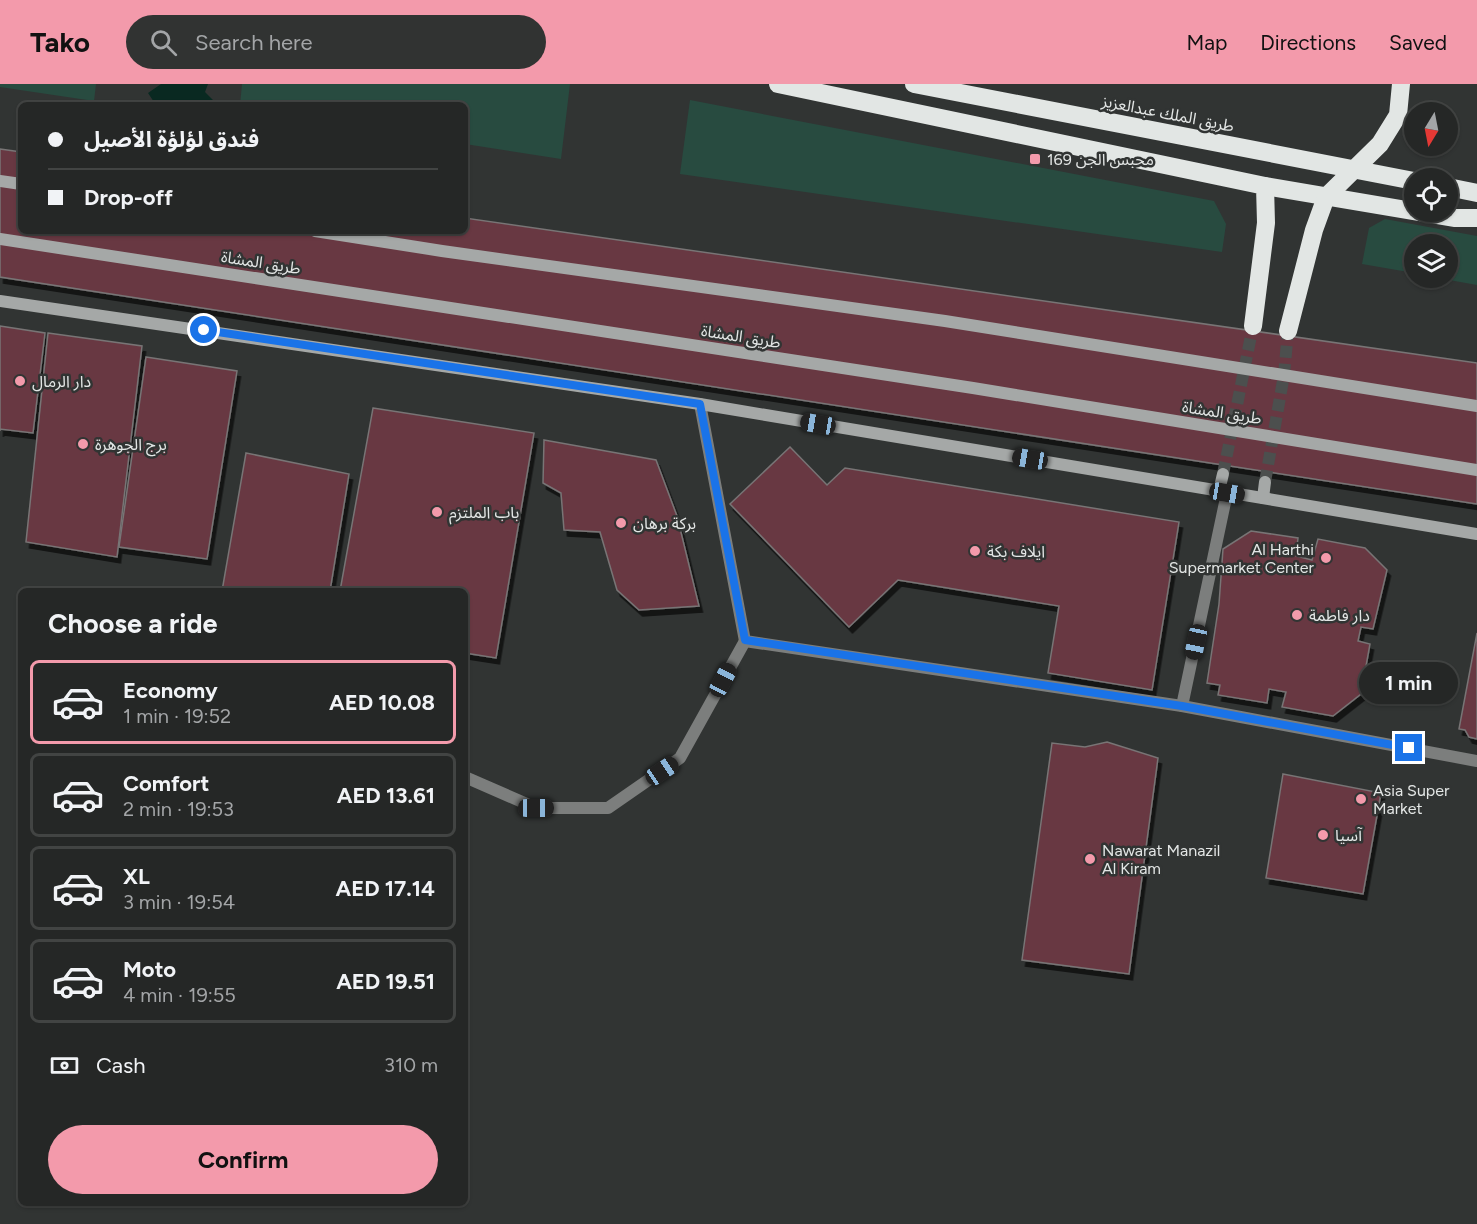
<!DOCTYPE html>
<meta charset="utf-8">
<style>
:root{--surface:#252726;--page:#313332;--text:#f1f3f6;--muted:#a3a5a7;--line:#424443;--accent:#f39aab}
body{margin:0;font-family:Figtree,"Noto Sans Arabic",sans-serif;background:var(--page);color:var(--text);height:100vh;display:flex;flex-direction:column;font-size:22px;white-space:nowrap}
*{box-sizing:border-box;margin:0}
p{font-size:20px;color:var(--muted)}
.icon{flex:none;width:33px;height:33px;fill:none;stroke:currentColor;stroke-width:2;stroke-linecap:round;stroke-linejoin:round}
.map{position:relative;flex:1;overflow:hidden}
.details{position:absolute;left:18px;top:504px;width:450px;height:618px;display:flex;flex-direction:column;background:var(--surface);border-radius:9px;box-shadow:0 2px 4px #0004,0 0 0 2px var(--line)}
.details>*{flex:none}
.hud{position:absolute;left:18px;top:18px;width:450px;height:132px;border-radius:9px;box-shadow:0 2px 4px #0004,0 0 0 2px var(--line);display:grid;align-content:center;height:132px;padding:0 30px;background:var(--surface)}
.needle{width:39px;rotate:190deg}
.tools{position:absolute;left:1404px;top:18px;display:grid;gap:12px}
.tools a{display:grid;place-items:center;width:54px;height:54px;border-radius:50%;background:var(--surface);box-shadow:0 2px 4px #0004,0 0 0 2px var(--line);font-size:30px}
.end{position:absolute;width:27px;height:27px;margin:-14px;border:8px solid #1a73e8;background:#fff;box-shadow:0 0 0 3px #fff}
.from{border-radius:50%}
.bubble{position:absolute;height:42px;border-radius:21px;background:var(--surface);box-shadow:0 2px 4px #0004,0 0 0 2px var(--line);font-size:20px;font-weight:700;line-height:42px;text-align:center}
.car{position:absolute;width:18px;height:36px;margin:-18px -9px;border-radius:8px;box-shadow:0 0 4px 2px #0007;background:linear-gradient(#222 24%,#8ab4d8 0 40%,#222 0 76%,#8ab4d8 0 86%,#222 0)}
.hud b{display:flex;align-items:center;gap:21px;height:57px;font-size:22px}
.hud b+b{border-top:2px solid var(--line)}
.hud i{width:15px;height:15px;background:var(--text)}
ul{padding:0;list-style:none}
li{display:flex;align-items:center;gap:18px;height:84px;margin:0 12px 9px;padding:0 18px;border:3px solid var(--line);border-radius:9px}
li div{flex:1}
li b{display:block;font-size:22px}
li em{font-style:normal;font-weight:700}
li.current{border-color:var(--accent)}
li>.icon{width:54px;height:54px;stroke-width:1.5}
h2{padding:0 30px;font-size:27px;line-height:72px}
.pay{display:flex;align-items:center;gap:15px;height:66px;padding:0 30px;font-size:22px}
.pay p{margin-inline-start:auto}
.button{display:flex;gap:12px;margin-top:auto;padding:12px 30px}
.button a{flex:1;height:69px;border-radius:36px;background:var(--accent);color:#111;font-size:24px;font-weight:700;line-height:69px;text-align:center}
header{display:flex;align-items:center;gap:36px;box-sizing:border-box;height:84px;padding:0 30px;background:var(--accent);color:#111}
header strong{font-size:28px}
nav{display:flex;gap:33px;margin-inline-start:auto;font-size:21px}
.search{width:420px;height:54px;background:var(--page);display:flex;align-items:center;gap:15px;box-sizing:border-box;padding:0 21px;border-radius:33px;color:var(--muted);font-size:22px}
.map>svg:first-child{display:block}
.green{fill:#284b40}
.water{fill:#092921}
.building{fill:#683842;stroke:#787475;stroke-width:1.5;filter:url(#shadow)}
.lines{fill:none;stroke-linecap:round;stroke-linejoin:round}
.secondary-tunnel{stroke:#4c4f4e;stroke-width:12;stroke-dasharray:12 6;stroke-linecap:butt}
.street{stroke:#7c7e7d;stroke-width:12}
.secondary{stroke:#a5a8a7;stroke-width:12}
.highway{stroke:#e2e6e4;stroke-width:18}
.route{stroke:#1a73e8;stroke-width:8}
.poi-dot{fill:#f39aab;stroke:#313433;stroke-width:2}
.labels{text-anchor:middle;stroke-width:5;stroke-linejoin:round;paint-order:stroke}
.street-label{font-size:16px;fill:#e3e6e5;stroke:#313433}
.poi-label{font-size:16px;fill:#e3e6e5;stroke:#313433;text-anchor:start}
</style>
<header>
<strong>Tako</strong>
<div class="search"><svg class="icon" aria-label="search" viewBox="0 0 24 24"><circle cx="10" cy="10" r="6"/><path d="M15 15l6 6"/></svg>Search here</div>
<nav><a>Map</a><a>Directions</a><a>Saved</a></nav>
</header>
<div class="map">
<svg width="1477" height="1140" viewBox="0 0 1477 1140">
<defs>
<filter id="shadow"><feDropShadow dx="3.5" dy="6" stdDeviation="0" flood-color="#0009"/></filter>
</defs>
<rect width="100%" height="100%" fill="#313433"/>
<g class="green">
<path d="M0,0H96L94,17L0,3Z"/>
<path d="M242,0H570L561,75L465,60V21H240Z"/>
<path d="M690,16L1214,117L1226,140L1222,168L680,90Z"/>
<path d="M1385,135L1477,152V201L1438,194H1448V160H1414V189L1362,180L1369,144Z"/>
</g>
<path class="water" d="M161,0H208L205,8L218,21H156L148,9Z"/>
<g class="building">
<path d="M0,65L21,68V147H465V134L1477,279V420L0,193Z"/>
<path d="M0,242L45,249L33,349L0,345V347Z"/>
<path d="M48,249L142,262L117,473L26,458Z"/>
<path d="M146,273L237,287L207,475L119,463Z"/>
<path d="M373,324L534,349L496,574L465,569V507H340Z"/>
<path d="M544,356L656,376L677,432L699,522L639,526L617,506L600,448L564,446L561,409L543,399Z"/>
<path d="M790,363L827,401L845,384L1179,438L1152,606L1048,589L1059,522L898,496L849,543L730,420Z"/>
<path d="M246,369L349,390L330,507H222Z"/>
<path d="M1251,447L1298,454L1296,472L1312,476L1318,455L1365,464L1387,486L1373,545L1361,543L1358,557L1370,560L1361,610L1333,632L1282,623L1286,608L1269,605L1267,619L1218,611L1220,601L1207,599L1219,520L1223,465Z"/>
<path d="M1477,549V655L1469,653L1465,646L1459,645Z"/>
<path d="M1107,658L1158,674L1129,890L1022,876L1052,659L1085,663Z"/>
<path d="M1283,690L1381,709L1363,810L1266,794Z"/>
</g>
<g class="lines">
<g class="secondary-tunnel">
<path d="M1223,390L1253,242"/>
<path d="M1265,398L1284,291L1288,247"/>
</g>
<g class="street">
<path d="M700,320L745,557L1182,622L1477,677"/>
<path d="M1182,622L1227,409"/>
<path d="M465,693L536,724H608L680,674L745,557"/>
</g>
<g class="secondary">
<path d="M0,97L21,100"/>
<path d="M315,147L442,167L945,237L1477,322"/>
<path d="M0,155L973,304L1477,386"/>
<path d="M0,217L700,320L1477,450"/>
<path d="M1219,407L1223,390"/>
<path d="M1263,414L1265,398"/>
</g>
<g class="highway">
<path d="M778,0L1265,102L1266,139L1253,242"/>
<path d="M914,0L1414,97"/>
<path d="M1265,102L1454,134H1477"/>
<path d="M1448,103L1477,109"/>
<path d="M1288,247L1314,146L1326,113L1380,60L1398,31L1401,0"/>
</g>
</g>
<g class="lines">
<path class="route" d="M204,246L700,320L745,556L1182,622L1409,664"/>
</g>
<g class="poi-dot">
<rect x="1029" y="69" width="12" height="12" rx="3"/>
<circle cx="20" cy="297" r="6"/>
<circle cx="83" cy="360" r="6"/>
<circle cx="437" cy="428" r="6"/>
<circle cx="621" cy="439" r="6"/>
<circle cx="975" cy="467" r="6"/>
<circle cx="1326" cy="474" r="6"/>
<circle cx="1297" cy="531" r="6"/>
<circle cx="1361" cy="715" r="6"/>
<circle cx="1323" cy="751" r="6"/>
<circle cx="1090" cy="775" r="6"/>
</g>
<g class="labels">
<g class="street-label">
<text transform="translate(1168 29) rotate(11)" y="6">طريق الملك عبدالعزيز</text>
<text transform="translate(261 178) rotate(9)" y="6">طريق المشاة</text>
<text transform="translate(741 252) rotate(9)" y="6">طريق المشاة</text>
<text transform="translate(1222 328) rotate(9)" y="6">طريق المشاة</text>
</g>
<g class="poi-label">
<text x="1047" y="81">محبس الجن 169</text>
<text x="32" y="303">دار الرمال</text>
<text x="95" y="366">برج الجوهرة</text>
<text x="449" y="434">باب الملتزم</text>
<text x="633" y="445">بركة برهان</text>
<text x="1314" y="471" text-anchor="end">Al Harthi<tspan x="1314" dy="18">Supermarket Center</tspan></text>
<text x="987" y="473">ايلاف بكة</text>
<text x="1309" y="537">دار فاطمة</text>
<text x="1373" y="712">Asia Super<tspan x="1373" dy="18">Market</tspan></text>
<text x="1335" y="757">آسيا</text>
<text x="1102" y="772">Nawarat Manazil<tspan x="1102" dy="18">Al Kiram</tspan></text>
</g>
</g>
</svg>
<div class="tools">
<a><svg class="needle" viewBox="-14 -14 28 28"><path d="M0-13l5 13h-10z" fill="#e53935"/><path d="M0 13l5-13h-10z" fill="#a3a5a7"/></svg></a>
<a><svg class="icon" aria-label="locate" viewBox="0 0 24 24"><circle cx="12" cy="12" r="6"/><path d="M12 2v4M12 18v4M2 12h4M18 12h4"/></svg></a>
<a><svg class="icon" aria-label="layers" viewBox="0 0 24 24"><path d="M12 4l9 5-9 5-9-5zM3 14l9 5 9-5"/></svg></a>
</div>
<i class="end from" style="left:204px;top:246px"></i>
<i class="end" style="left:1409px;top:664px"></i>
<div class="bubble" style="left:1359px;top:578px;width:99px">1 min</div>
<i class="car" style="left:818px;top:340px;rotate:280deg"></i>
<i class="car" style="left:1030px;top:375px;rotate:279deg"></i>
<i class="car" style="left:1227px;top:409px;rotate:99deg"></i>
<i class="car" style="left:1196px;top:558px;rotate:192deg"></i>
<i class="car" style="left:723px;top:596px;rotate:28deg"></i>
<i class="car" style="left:662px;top:687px;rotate:56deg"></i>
<i class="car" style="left:536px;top:724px;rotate:90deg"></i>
<div class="hud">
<b><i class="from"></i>فندق لؤلؤة الأصيل</b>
<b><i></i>Drop-off</b>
</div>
<section class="details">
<h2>Choose a ride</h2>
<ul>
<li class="current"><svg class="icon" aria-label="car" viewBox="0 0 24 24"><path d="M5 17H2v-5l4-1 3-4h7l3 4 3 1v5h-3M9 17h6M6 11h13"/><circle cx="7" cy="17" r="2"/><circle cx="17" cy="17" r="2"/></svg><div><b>Economy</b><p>1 min · 19:52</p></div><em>AED 10.08</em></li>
<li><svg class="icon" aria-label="car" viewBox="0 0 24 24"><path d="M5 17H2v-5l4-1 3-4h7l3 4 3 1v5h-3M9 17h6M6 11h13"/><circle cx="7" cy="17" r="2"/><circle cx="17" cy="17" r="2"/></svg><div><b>Comfort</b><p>2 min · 19:53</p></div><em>AED 13.61</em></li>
<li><svg class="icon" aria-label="car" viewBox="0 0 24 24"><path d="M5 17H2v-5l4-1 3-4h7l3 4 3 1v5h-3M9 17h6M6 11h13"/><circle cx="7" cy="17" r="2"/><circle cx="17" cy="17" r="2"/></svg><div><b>XL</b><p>3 min · 19:54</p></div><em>AED 17.14</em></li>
<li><svg class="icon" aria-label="car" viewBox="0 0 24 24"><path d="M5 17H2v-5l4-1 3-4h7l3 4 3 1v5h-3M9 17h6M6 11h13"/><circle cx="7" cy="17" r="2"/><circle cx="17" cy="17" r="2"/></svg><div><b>Moto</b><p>4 min · 19:55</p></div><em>AED 19.51</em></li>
</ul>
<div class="pay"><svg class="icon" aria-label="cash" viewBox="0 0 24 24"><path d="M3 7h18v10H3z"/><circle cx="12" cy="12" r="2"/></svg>Cash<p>310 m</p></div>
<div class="button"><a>Confirm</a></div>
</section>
</div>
